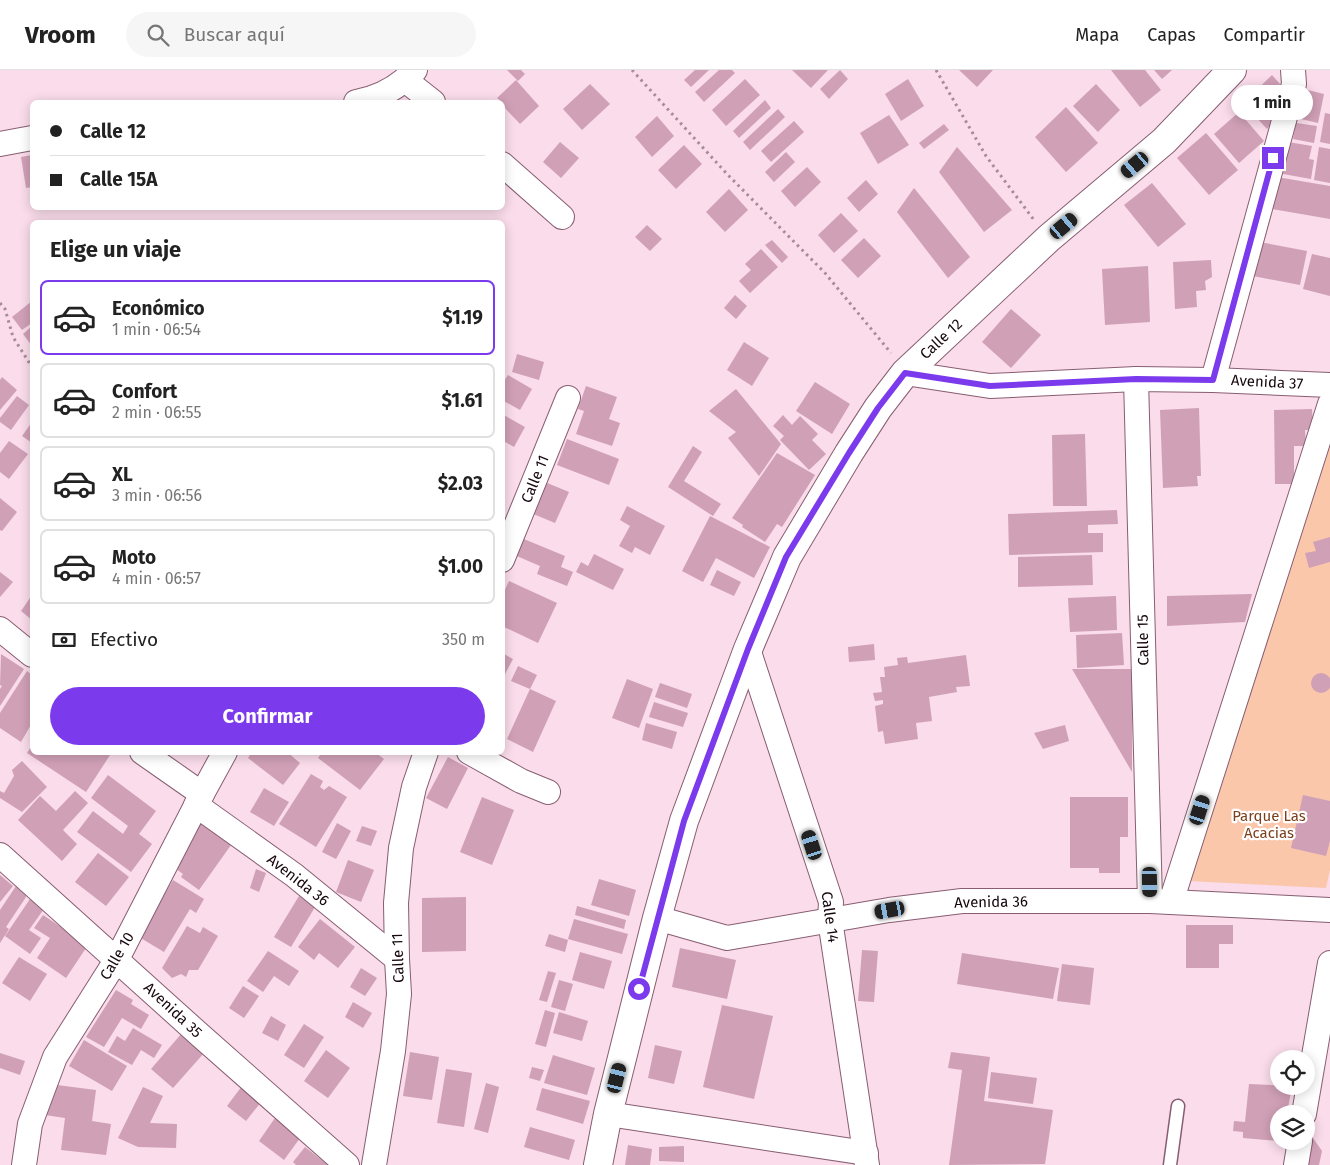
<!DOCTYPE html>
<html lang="es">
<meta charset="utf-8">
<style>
:root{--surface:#fff;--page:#f6f6f6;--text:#222;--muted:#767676;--line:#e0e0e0;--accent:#7c3aed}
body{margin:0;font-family:"Fira Sans",sans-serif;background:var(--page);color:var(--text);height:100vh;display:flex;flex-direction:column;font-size:19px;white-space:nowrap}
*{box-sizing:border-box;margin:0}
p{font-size:16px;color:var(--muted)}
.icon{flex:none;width:28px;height:28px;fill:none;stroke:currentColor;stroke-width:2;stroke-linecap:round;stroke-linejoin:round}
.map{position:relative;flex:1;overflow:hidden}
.drawer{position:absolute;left:30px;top:150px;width:475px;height:535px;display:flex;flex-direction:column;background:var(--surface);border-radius:8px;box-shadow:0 2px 12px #0003}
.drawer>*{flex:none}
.banner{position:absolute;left:30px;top:30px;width:475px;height:110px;border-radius:8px;box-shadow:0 2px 12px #0003;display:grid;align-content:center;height:110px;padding:0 20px;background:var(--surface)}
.controls{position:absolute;left:1270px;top:980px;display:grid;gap:10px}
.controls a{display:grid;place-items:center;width:45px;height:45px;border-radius:50%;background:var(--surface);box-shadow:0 2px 12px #0003;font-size:25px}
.end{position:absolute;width:22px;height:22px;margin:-11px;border:6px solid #7c3aed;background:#fff;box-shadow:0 0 0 2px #fff}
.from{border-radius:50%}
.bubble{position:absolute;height:35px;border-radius:18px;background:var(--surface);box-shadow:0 2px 12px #0003;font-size:16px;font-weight:700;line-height:35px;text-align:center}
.car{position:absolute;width:15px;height:30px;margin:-15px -8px;border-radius:6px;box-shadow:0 0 4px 1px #0007;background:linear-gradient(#222 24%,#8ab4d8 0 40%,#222 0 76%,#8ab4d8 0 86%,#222 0)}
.banner b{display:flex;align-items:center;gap:18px;height:48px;font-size:19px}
.banner b+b{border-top:1px solid var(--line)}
.banner i{width:12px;height:12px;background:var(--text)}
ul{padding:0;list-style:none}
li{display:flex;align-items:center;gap:15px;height:75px;margin:0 10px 8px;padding:0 10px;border:2px solid var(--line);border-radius:8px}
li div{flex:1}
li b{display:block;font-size:19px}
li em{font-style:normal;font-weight:700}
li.on{border-color:var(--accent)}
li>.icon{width:45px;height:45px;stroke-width:1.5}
h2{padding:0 20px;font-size:22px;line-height:60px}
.pay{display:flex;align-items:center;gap:12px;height:55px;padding:0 20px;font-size:19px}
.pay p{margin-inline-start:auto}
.action{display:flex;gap:10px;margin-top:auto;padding:10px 20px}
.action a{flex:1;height:58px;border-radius:30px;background:var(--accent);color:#fff;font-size:20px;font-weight:700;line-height:58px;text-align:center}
header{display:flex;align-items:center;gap:30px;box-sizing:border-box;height:70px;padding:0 25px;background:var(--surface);border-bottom:1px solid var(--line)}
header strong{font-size:24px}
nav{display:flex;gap:28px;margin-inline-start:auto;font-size:18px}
.search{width:350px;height:45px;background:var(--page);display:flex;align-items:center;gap:12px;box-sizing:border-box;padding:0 18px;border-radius:28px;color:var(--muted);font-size:19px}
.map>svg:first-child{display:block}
.green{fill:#fbc7ab}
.building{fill:#d0a0b7}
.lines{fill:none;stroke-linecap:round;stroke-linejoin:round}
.lane-casing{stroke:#885d72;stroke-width:15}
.street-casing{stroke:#885d72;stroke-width:26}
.secondary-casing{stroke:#885d72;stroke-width:30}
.path{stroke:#a58d98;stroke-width:3;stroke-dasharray:2.5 4;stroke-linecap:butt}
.lane{stroke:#fff;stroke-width:12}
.street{stroke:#fff;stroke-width:24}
.secondary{stroke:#fff;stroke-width:28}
.route{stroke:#7c3aed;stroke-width:6}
.labels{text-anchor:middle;stroke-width:4.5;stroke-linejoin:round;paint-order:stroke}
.street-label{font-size:15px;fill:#15060d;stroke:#fff}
.park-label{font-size:15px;fill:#7b3f1b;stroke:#fff}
</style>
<header>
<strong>Vroom</strong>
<div class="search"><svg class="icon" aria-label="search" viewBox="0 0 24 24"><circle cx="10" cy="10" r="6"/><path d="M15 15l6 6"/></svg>Buscar aquí</div>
<nav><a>Mapa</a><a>Capas</a><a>Compartir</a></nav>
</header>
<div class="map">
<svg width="1330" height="1095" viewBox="0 0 1330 1095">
<rect width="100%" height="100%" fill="#fadcea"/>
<path class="green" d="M1330,365V800L1326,818L1188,811Z"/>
<g class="building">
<path d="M507,0H521L525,4L518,11Z"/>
<path d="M695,0H709L691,17L684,10Z"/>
<path d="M719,0H732L735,3L704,32L695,22Z"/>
<path d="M792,0H828L811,18Z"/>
<path d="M840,0L848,9L829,29L820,19Z"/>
<path d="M959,0H993L977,17Z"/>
<path d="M1111,0H1145L1161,20L1140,37Z"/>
<path d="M1154,0H1172L1162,9Z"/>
<path d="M1272,5L1280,14L1273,52L1267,59L1243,33Z"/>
<path d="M745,9L760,25L726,56L712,40Z"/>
<path d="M908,9L924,36L901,51L885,24Z"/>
<path d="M516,10L539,36L520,54L502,35V32L497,28Z"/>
<path d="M590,14L610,34L582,60L563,39Z"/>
<path d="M1096,14L1120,40L1098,62L1073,36Z"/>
<path d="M1304,19L1324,24L1318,53L1297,48Z"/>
<path d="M765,30L771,38L739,68L733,61Z"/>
<path d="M1066,37L1098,73L1066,102L1035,67Z"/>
<path d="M778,39L785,47L750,80L743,72Z"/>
<path d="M1239,42L1264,71L1239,93L1214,64Z"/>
<path d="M1325,43L1330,44V74L1320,72Z"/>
<path d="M889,45L909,75L878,94L860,63Z"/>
<path d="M657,46L674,66L652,87L635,67Z"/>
<path d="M794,51L804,62L771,92L761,81Z"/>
<path d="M1296,53L1317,56L1314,73L1293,69Z"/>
<path d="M944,54L949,60L924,79L919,73Z"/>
<path d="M1206,63L1238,100L1209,125L1177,88Z"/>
<path d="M560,72L579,88L561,108L543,92Z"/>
<path d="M1288,72L1312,76L1309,89L1314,90L1311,109L1283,104Z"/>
<path d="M684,75L702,94L676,119L658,100Z"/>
<path d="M957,77L1012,140L984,162L939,102Z"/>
<path d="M1319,77L1330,79V113L1314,110Z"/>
<path d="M786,82L795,92L774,112L765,102Z"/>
<path d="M32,85V117L26,118L21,87Z"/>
<path d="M807,97L821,112L795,137L781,121Z"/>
<path d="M1277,107L1330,116V149L1272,139Z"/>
<path d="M866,110L878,124L859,142L847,128Z"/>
<path d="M1152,113L1186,154L1158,177L1124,135Z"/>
<path d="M914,118L970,187L948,208L897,142Z"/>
<path d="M729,119L748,140L725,162L706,142Z"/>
<path d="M841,143L858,161L834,183L818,165Z"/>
<path d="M647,155L662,169L650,181L635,167Z"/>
<path d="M864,168L881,186L858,208L841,190Z"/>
<path d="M772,170L788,187L782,193L765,175Z"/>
<path d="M1260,172L1307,181L1300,215L1253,206Z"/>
<path d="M761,179L778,197L750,223L739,211L751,200L745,194Z"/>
<path d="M1312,184L1330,188V226L1303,219Z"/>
<path d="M1211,190L1212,207L1205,211L1206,220L1196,221L1197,237L1175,239L1173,192Z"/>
<path d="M1148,196L1150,252L1105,255L1102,199Z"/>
<path d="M735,225L747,236L736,249L724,238Z"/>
<path d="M32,231V253L22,260L12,247Z"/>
<path d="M1011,239L1041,265L1011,298L982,272Z"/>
<path d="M32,256V276L23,264Z"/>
<path d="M744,272L769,288L752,316L727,300Z"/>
<path d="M517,284L544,292L539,310L512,302Z"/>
<path d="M508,305L532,319L520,340L502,330V314Z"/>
<path d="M2,307L17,320L0,340V310Z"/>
<path d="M815,312L850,334L832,364L796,341Z"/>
<path d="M586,316L617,327L609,349L620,353L612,376L576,364L584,341L578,339Z"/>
<path d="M736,319L781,374L759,406L728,368L736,362L709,341Z"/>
<path d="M17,326L29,335L11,360L0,352V348Z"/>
<path d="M1199,338L1201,406H1197L1198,416L1163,418L1160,340Z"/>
<path d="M1312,339L1313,360H1305L1306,376H1294V414H1275L1274,340Z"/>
<path d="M502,344L525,357L514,377L502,370Z"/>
<path d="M783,345L792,355L800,346L818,364L812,370L826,384L809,400L780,370L784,366L773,356Z"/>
<path d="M32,352V373L22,366Z"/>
<path d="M1085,364L1087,436H1053L1052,365Z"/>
<path d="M567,369L619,389L609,415L557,395Z"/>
<path d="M9,371L28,384L9,409L0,402V383Z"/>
<path d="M693,376L702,382L684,411L721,434L713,446L668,417Z"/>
<path d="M777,383L815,405L782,457L777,454L765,472L742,457L743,455L732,448Z"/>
<path d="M540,410L569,422L555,453L526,441Z"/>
<path d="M0,428L17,442L2,461L0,460Z"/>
<path d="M627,436L665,456L650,485L635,477L632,483L619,476L630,456L620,450Z"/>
<path d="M1117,440L1118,454L1088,455V463H1103V482L1009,485L1008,444Z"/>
<path d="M710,446L770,477L754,508L716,488L703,512L682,501Z"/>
<path d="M519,467L565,486L561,497L573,502L567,516L537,504L540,496L512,484Z"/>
<path d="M1330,467V492L1309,498L1305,483L1316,481L1313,472Z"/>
<path d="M594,484L624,499L613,520L576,502L581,492L588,496Z"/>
<path d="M1092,485L1093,515L1018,517V487Z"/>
<path d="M717,500L741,512L734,526L710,515Z"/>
<path d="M0,502L13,512L0,527Z"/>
<path d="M509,511L557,533L538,573L502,556V526Z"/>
<path d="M1252,524L1245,552L1167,556V526Z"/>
<path d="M32,525V550L21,541Z"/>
<path d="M1116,526L1117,560L1070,562L1068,528Z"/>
<path d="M1122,563L1124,595L1077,598L1076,565Z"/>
<path d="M874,574L875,590L849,592L848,577Z"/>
<path d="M502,583L513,589L505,604L502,603Z"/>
<path d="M1,584L24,599L0,636V619L2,616L0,615Z"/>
<path d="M966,585L970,616L956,617L957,622L929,627L932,651L916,653L918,669L885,674L883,661L878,662L875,636L883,634V630L875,631L873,623L882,622L880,607H885L884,597L898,595L897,588L907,587L908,593Z"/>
<path d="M518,596L537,605L530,619L511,611Z"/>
<path d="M1072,599H1132V702Z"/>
<path d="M27,601L32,605V653L21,672L0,658V643Z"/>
<circle cx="1321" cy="613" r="10"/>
<path d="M627,609L653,619L639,658L612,648Z"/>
<path d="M660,613L692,624L687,638L655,627Z"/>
<path d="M530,619L556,631L533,682L507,669Z"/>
<path d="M654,632L688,643L683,657L649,647Z"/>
<path d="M646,653L677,662L672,679L642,670Z"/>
<path d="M1065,655L1069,671L1043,679L1034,663Z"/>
<path d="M32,675V682H112L86,722L27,683Z"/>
<path d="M252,682H287L300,693L283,715L248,688Z"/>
<path d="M322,682H375L384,689L360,720L318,688Z"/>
<path d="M448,687L468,698L447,739L426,728Z"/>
<path d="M22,691L47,717L22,742L0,728V721L4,723L14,706L12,700Z"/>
<path d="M311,704L323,711L320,717L324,720L329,716L347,727L316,777L279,754Z"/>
<path d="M108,705L156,741L139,764L152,774L131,802L77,762L93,741L123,764L128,756L91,728Z"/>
<path d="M264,718L289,732L274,756L250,742Z"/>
<path d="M75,721L88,733L63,760L77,774L62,791L18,750L40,726L56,741Z"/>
<path d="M1303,725L1330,731V771L1326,786L1291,778Z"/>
<path d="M482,727L514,740L492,795L460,782Z"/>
<path d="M1070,727H1128V767H1120V803H1099V798H1070Z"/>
<path d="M202,744L236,768L199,820L181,807L183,804L168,793Z"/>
<path d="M337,753L351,761L336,789L322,782Z"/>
<path d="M362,756L377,761L371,776L356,771Z"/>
<path d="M98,783L129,807L106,836L75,812Z"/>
<path d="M348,790L374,800L361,832L336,822Z"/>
<path d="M256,799L266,803L259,822L250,818Z"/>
<path d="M0,805L13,816L0,832Z"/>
<path d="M599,809L636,820L629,846L591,835Z"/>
<path d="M173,810L204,829L196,843L190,839L164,882L139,867Z"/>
<path d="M18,813L30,821L6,857L9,859L0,873V840Z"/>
<path d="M32,826L46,836L29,860L41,868L30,884L5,866Z"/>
<path d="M299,826L315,837L291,877L274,867Z"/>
<path d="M466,827V881L422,882V828Z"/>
<path d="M577,836L626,850L624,859L575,845Z"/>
<path d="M43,845L88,875L66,908L37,888L50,868L34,858Z"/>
<path d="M320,849L355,877L338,898L319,883L314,890L298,877Z"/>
<path d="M574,849L628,864L622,884L568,869Z"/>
<path d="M1186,855H1233V874H1219V898H1186Z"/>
<path d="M187,856L200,863L203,857L218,866L198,900H189L186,907L181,904L172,908L162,898Z"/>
<path d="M549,864L568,870L565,882L545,876Z"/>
<path d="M680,878L736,890L727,929L672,917Z"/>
<path d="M862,880L878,881L874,932L858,931Z"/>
<path d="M268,881L299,901L289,916L274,906L263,922L247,911Z"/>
<path d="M580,882L612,891L604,919L572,910Z"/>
<path d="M962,883L1059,898L1053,929L957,914Z"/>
<path d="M19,887L47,904L30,931L2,913Z"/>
<path d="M1062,894L1094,898L1090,935L1057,931Z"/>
<path d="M361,898L377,908L365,926L350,917Z"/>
<path d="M548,901L556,903L547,932L539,930Z"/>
<path d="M559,910L573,914L565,941L551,937Z"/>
<path d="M243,916L259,926L244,948L229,938Z"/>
<path d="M116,920L133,930L131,934L149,945L141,959L122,948L104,977L86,967Z"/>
<path d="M353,932L372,943L363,958L345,947Z"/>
<path d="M722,935L773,946L754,1029L703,1017Z"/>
<path d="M545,940L555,943L546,977L535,974Z"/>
<path d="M559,942L588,951L582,971L553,963Z"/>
<path d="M271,946L286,955L278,971L262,963Z"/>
<path d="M304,954L324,967L304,998L284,985Z"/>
<path d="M133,958L162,975L154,988L141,980L132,995L108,982L117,966L125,971Z"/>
<path d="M182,963L204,983L173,1018L151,999Z"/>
<path d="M84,970L127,996L112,1021L69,996Z"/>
<path d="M655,975L682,981L674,1014L648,1008Z"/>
<path d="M326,980L350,998L328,1028L304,1011Z"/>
<path d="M410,982L439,987L432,1030L403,1026Z"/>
<path d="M951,982L990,987L984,1031L1053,1040L1045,1094L949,1095L962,1000L948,998Z"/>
<path d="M0,983L25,991L20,1005L0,998Z"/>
<path d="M553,985L595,998L587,1025L544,1013Z"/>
<path d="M532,997L544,1000L540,1011L529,1008Z"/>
<path d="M446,999L472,1003L464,1057L437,1053Z"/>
<path d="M991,1002L1037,1008L1033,1034L988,1028Z"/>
<path d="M245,1012L265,1027L246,1051L227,1036Z"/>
<path d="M486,1013L499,1017L488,1063L474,1059Z"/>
<path d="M49,1014L96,1020L92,1051L111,1054L106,1085L61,1080L65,1048L45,1045Z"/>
<path d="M1249,1014L1292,1016L1287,1044H1279V1071L1243,1068V1062L1233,1061L1234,1051L1245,1052Z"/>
<path d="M143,1017L163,1026L150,1053L177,1054L176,1078L138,1077L118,1068Z"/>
<path d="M542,1018L590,1031L583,1054L536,1040Z"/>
<path d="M277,1045L303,1064L284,1090L259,1071Z"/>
<path d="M530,1057L575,1070L569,1090L524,1077Z"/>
<path d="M1313,1068L1322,1081L1319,1095H1307Z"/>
<path d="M628,1075L652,1079L650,1095H625Z"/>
<path d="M684,1076V1092L659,1091V1077Z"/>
<path d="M305,1077L328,1095H296L293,1092Z"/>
</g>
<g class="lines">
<defs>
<path id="lane" d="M1170,1095L1178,1036"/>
<g id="street">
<path d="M405,10L433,32"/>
<path d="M356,32C379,28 399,17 415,0"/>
<path d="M0,74L32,68"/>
<path d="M502,94L562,147"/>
<path d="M905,303L990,316L1136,309L1213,310L1330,315"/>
<path d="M1136,309L1150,831"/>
<path d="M1213,310L1294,14L1293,0"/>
<path d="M502,490L568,328"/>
<path d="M0,559L32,585"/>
<path d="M748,579L831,832L830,850L867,1095"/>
<path d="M142,682L202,724"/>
<path d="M469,682L521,711L548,722"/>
<path d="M196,735L294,805L397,889"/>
<path d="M0,785L201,966L347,1095"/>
<path d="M1171,832L1330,334"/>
<path d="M657,848L727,868L889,840L962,831H1150L1330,840"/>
<path d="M608,1044L866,1083"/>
<path d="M1304,1044L1330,893"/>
<path d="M24,1095L30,1054L55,987L117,889L202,724L225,682"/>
<path d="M374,1095L393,981L399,924L397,889L396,833L401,778L414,717L426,682"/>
<path d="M1296,1095L1300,1071"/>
</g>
<path id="secondary" d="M598,1095L608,1044L657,848L684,751L748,579L787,487L849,383L878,338L905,303L1049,168L1164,71L1232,0"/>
</defs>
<use href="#lane" class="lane-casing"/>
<use href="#street" class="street-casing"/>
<use href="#secondary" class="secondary-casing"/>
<g class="path">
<path d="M632,0L727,104L825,203L891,283"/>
<path d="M936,0L986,86L1034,150"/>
<path d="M0,233L5,239L13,267L32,297"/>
</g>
<use href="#lane" class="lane"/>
<use href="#street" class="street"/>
<use href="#secondary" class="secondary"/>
</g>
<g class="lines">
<path class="route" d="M639,919L684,751L748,579L786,487L849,383L878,338L905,303L990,316L1136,309L1213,310L1273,88"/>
</g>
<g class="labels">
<g class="street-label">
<text transform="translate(941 269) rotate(-43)" y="5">Calle 12</text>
<text transform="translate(1267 312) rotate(3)" y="5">Avenida 37</text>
<text transform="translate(535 409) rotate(-68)" y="5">Calle 11</text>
<text transform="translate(1143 570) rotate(-91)" y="5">Calle 15</text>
<text transform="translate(298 810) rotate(38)" y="5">Avenida 36</text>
<text transform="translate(991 832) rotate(-1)" y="5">Avenida 36</text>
<text transform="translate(830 847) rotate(82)" y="5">Calle 14</text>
<text transform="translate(117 886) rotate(-60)" y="5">Calle 10</text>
<text transform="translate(398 888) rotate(-92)" y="5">Calle 11</text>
<text transform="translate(173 940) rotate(43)" y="5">Avenida 35</text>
</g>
<g class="park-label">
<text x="1269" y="751">Parque Las<tspan x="1269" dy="17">Acacias</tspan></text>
</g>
</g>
</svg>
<div class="controls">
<a><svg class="icon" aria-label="locate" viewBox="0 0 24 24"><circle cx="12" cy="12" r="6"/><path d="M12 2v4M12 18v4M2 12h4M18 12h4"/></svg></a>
<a><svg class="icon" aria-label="layers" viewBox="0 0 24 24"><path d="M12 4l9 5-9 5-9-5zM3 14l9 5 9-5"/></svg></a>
</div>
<i class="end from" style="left:639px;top:919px"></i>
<i class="end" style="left:1273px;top:88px"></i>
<div class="bubble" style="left:1231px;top:15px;width:82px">1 min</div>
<i class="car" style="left:1135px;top:95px;rotate:230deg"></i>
<i class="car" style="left:1064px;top:156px;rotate:50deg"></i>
<i class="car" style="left:1200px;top:740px;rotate:18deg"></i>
<i class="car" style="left:812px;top:775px;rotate:342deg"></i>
<i class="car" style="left:1150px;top:812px;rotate:179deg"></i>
<i class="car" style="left:890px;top:840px;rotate:260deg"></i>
<i class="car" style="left:617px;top:1008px;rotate:14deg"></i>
<div class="banner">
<b><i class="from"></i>Calle 12</b>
<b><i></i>Calle 15A</b>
</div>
<section class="drawer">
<h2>Elige un viaje</h2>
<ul>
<li class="on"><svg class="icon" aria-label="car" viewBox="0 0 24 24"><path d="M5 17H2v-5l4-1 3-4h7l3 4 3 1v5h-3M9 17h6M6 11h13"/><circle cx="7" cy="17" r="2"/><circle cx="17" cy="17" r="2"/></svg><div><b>Económico</b><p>1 min · 06:54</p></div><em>$1.19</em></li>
<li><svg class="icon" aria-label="car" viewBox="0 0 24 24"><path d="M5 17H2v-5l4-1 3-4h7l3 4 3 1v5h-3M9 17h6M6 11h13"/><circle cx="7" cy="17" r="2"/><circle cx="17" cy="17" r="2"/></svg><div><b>Confort</b><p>2 min · 06:55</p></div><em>$1.61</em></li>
<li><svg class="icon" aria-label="car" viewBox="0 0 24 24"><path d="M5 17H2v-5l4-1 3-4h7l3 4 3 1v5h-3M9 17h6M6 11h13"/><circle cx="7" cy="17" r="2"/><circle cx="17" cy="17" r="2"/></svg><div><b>XL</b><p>3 min · 06:56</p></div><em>$2.03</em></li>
<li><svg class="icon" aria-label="car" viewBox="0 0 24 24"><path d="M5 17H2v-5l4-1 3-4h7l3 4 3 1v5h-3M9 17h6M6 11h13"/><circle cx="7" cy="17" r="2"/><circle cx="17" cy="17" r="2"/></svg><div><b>Moto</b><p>4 min · 06:57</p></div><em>$1.00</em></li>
</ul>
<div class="pay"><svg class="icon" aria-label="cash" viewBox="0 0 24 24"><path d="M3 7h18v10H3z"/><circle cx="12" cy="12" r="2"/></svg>Efectivo<p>350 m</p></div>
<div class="action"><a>Confirmar</a></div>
</section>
</div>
